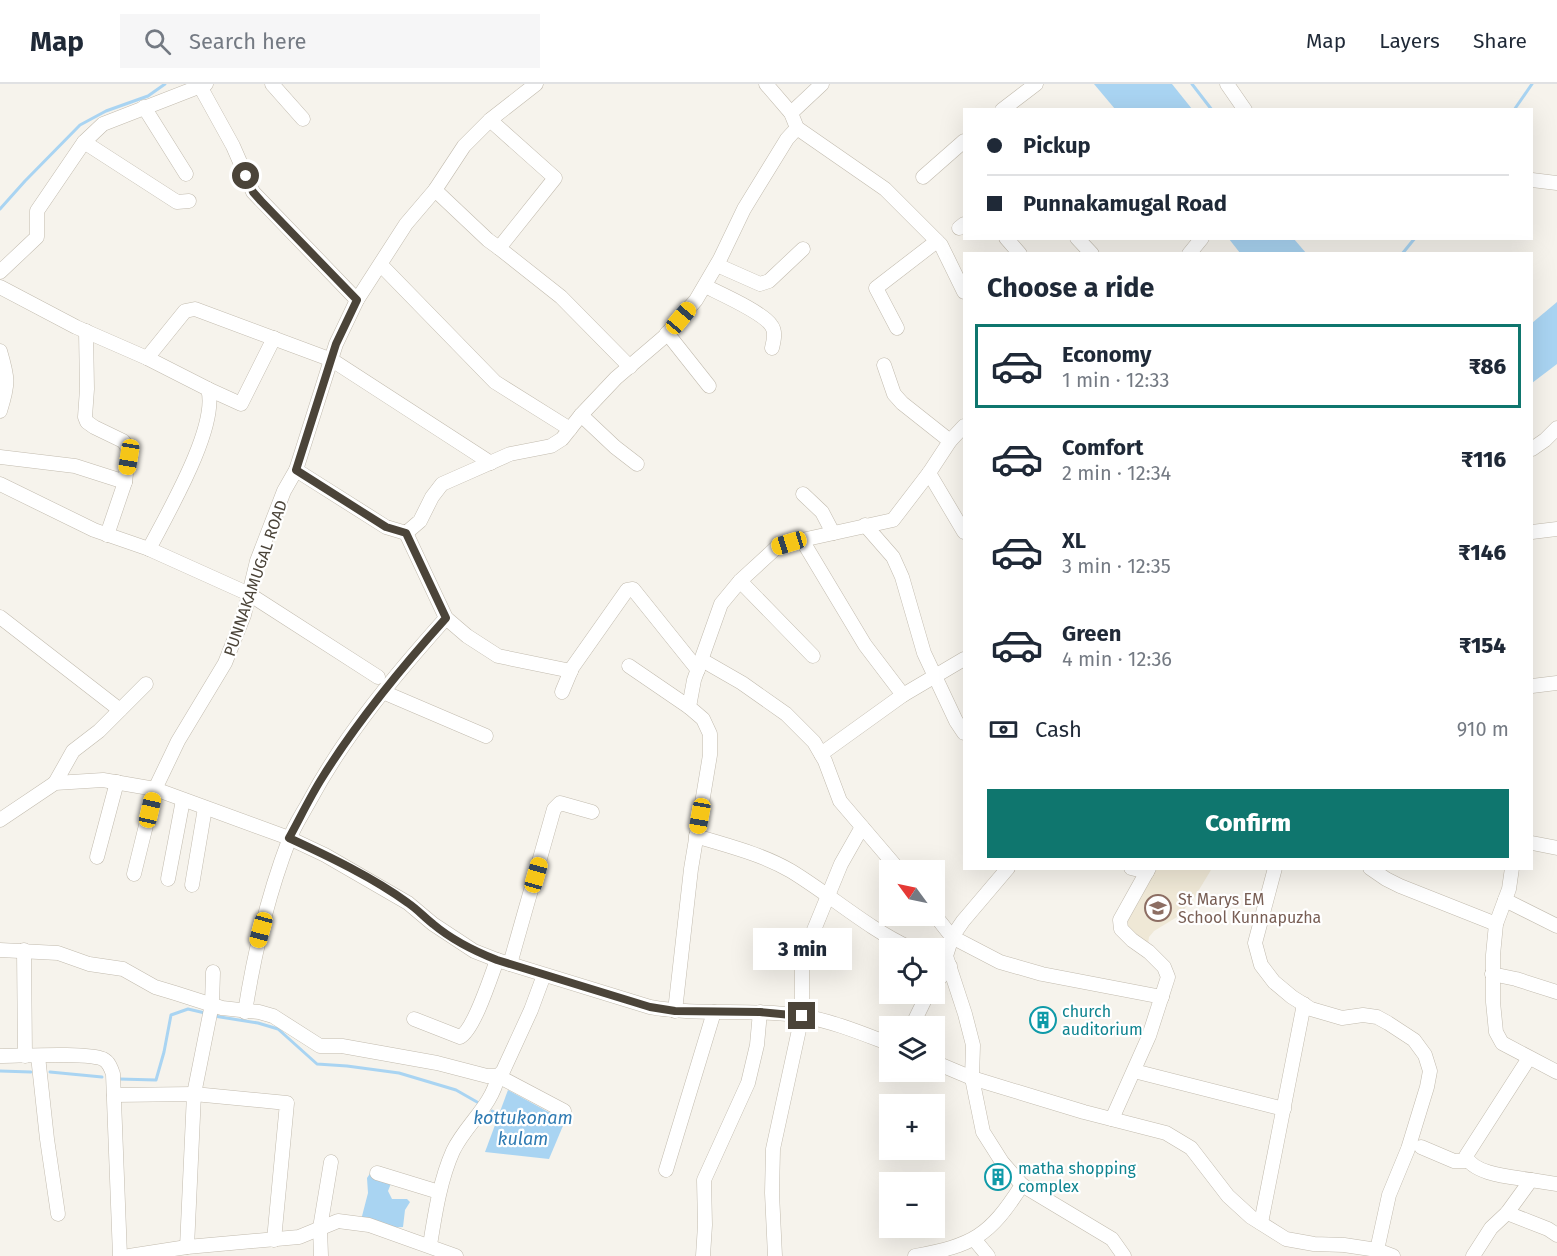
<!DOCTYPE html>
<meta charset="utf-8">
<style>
:root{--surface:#fff;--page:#f6f6f7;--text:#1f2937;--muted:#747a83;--line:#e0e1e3;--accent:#0f766e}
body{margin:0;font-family:"Fira Sans",sans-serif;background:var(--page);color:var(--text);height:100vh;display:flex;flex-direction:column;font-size:22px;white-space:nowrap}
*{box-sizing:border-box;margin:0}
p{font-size:20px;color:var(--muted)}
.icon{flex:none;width:33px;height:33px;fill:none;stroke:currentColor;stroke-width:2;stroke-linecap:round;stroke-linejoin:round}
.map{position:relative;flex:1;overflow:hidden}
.details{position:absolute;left:963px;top:168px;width:570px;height:618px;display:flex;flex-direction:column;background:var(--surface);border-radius:0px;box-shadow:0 6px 24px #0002}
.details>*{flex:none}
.guide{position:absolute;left:963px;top:24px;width:570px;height:132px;border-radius:0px;box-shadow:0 6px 24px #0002;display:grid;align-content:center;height:132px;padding:0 24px;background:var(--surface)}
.needle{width:39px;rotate:303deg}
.tools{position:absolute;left:879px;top:776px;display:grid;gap:12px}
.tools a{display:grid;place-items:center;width:66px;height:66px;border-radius:0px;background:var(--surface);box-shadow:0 6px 24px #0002;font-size:30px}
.end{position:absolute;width:27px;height:27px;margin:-14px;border:8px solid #4b4439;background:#fff;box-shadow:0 0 0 3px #fff}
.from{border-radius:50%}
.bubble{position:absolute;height:42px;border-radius:0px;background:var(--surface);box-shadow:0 6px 24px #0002;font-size:20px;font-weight:800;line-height:42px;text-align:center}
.car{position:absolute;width:18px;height:36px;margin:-18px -9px;border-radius:8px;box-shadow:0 0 4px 2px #0007;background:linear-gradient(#f5c518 24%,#345 0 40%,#f5c518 0 76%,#345 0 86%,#f5c518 0)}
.guide b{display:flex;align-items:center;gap:21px;height:57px;font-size:22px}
.guide b+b{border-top:2px solid var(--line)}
.guide i{width:15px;height:15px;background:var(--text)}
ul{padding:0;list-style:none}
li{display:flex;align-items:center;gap:18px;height:84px;margin:0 12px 9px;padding:0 12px;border:3px solid transparent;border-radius:0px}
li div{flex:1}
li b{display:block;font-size:22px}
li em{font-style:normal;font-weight:800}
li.current{border-color:var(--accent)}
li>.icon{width:54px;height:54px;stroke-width:1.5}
h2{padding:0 24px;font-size:27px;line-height:72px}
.pay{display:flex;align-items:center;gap:15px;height:66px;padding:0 24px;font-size:22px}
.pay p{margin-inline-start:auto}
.button{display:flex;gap:12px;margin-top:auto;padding:12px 24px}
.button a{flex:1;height:69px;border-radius:0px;background:var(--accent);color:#fff;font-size:24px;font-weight:800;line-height:69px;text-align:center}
header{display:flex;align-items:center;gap:36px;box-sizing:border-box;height:84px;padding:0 30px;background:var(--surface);border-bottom:2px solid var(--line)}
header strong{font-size:28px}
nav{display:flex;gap:33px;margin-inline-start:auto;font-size:21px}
.search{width:420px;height:54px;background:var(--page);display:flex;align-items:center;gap:15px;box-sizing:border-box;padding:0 21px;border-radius:0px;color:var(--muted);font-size:22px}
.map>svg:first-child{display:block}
.education{fill:#efe8d6}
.water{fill:#a9d4f2}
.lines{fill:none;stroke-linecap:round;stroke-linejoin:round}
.stream{stroke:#a9d4f2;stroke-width:3}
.minor-casing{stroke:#c2bbae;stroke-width:15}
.minor{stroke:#fff;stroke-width:14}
.route{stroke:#4b4439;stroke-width:8}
.labels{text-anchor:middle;stroke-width:4.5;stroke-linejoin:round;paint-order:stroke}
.street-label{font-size:16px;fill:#4b4439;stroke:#fff}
.education-label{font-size:16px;fill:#785e54;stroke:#fff;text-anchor:start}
.culture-label{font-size:16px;fill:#0d838f;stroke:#fff;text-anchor:start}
.water-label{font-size:18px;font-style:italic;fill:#2e7ab2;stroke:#fff}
</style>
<header>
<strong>Map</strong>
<div class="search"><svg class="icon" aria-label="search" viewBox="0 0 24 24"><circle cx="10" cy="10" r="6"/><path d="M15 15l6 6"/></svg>Search here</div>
<nav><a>Map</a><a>Layers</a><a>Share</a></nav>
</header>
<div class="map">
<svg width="1557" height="1172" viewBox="0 0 1557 1172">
<rect width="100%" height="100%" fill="#f6f3ec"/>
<path class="education" d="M1209,784L1211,786L1194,814L1177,833L1154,847L1149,853L1148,860L1144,862L1122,837L1154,785Z"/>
<g class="water">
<path d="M1094,0H1172L1192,25H1115Z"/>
<path d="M1229,155H1294L1306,169H1240Z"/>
<path d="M1557,218V280L1532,299V239Z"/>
<path d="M508,1006L565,1037L549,1075L485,1068Z"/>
<path d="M371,1088L392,1097L388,1107L392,1115H407L410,1118L405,1126L403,1143L387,1144L371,1139V1134L365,1137L361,1136L368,1109L367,1094Z"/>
</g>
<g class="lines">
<g class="stream">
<path d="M1192,0L1212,26"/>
<path d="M1514,26L1532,0"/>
<path d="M0,125L25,97L80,41L106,27L148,12L165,0"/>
<path d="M1402,170L1415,154"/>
<path d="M214,932L258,939L278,945L317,980L347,982L399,989L456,1006L477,1018"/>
<path d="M0,987L31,988"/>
<path d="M50,988L102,993"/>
<path d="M119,995L156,996L164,968L171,931L188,925L205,929"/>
<path d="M492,1027L501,1032"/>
</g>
<defs>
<g id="minor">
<path d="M272,0L303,35"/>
<path d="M766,0L791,29L797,44L885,105L941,161L964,208"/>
<path d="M1227,0L1245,26"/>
<path d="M201,4L233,62L253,108L357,216"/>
<path d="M144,23L186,90"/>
<path d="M1002,26L1036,0"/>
<path d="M791,29L822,0"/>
<path d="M490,36L555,94L499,164L561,213L630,283"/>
<path d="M84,58L177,118L189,117"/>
<path d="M923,93L964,57"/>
<path d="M1532,96L1557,99"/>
<path d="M435,106L488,156L499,164"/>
<path d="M959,144L964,140"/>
<path d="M1006,154L1020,170"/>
<path d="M1077,154L1092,170"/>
<path d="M1189,170L1202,154"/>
<path d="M381,181L495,298L570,345"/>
<path d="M717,181L760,200L769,197L803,165"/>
<path d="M0,188L37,153V127L84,58L103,40L206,0"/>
<path d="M705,202C721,210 762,228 771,241C776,247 774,256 772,264"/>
<path d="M0,203L76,243L147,274L208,305C219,342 167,430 149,465"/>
<path d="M897,244L876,204L937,157"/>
<path d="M86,247L87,305L85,333L87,338L94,343L123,357L127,362L128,373L125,398L107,451"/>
<path d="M667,249L709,302"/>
<path d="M0,267C8,294 9,299 0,327"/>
<path d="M147,274L185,227L195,225L332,276L491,379"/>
<path d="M884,281L894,310L902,319L950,357"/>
<path d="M208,305L241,320L274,254"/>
<path d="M581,331L615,363L637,380"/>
<path d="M1532,365L1545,356L1557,344"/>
<path d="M0,373L75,382L125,398"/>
<path d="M296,386L386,443L406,449L420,437L432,413L442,400L510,370L551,362L562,355L581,331L616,294L664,253L696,216L720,175L744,125L787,55L797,44"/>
<path d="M929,389L964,448"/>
<path d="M0,400L94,446L149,465L249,510L378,593"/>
<path d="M803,410L822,428L833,449"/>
<path d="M865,441L893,473L902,493L924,569L956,637L964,649"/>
<path d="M1532,448L1557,445"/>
<path d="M406,449L446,534L467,552L498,572L571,587"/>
<path d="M802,456L865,561L903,611"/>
<path d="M740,497L813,572"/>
<path d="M0,533L120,626"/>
<path d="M702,576L742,599L786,630L814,658L825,677L840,717L899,786"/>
<path d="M629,582L689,623"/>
<path d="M1532,602L1557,599"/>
<path d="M383,608L486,652"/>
<path d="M562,608L572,584L627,506L633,505L698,586"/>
<path d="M821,670L903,611L964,575"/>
<path d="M55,699L73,667L99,647L146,600"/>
<path d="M0,736L55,699L103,696L155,705L289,754L325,771L408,819L433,840L474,867L497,876L650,923C700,932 751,924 802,932C832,937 861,949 890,960"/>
<path d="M696,752C728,762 762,770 791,787C832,812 867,844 910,864"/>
<path d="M1532,759L1557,764"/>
<path d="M97,773L117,698"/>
<path d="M1008,784L963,837L952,853L946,872L965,930L973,961L972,994L1084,1028L1166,1049L1191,1064L1228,1112L1251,1133L1286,1155L1314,1160L1344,1161L1377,1166L1393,1172"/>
<path d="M1131,784L1147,788"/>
<path d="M1275,784L1255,859L1261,881L1274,898L1292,913L1311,925L1342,934L1363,931L1377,933L1388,939L1414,956L1425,971L1430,987L1427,1003L1408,1065L1389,1111L1377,1166"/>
<path d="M1370,784L1386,795L1400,802L1496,840"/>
<path d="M1512,784L1509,805L1496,840L1493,871V918L1496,948L1502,959L1557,988"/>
<path d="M134,790L155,705L178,657L225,579L244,531L257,477L284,407L296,386L336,260L357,216L406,140L435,106L464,62L490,36L536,0"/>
<path d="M168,795L183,716"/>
<path d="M192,801L205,724"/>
<path d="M1505,816L1557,842"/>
<path d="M934,830L952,853L1000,878L1042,890L1162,913"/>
<path d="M0,866L58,869L89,880L123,885L155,903L175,909L222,924L259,928L273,932L320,962H342L437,979L487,992H498L503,987L531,926L544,891"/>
<path d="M24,866L25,972"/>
<path d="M510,880L554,725L560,719L592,728"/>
<path d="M1492,890L1516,895L1557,908"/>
<path d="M934,901L950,882"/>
<path d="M675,927L691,785L710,671V650L703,635L689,623L694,596L721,520L740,497L777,463L802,456L893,436L929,389L950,357L964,342"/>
<path d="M245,928C254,870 268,811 289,756C294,742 303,729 310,716C346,649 396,590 446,534"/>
<path d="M414,935L460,953C474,946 491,892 497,876"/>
<path d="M912,942L928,909"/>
<path d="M0,972C20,972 87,968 103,975C109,978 111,984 113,990L120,1172"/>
<path d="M38,972L47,1055L58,1130"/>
<path d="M1529,974L1466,1072C1473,1091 1514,1093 1531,1096"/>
<path d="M1134,987L1284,1025"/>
<path d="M114,1011L194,1010L287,1019L274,1156"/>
<path d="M1112,1035L1149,952L1168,893L1164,883L1149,868L1132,856L1121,845L1120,836L1149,784"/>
<path d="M1421,1063L1454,1077H1468"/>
<path d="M666,1086L714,928"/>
<path d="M377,1089L439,1108"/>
<path d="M1022,1101L1112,1155L1124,1172"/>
<path d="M1507,1129L1548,1145L1557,1151"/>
<path d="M1261,1139L1304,920"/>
<path d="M974,1155L988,1172"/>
<path d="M430,1161C435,1130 440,1096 453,1067C466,1040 492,1022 498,992L564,1027"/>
<path d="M187,1163L194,1010L212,920L213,888"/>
<path d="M129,1172L187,1163L299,1153L338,1137L369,1141L456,1172"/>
<path d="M321,1172L320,1144L331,1078"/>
<path d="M703,1172L705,1141L704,1096L748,999L757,961L760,928"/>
<path d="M775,1172L772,1109L773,1065L802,932V881L809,858L841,780L862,743"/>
<path d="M915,1172C973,1161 989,1153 1022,1101L1002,1078L983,1048L972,994L934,978"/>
<path d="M1473,1172L1491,1144L1507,1129L1531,1096L1557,1100"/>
</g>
</defs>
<use href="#minor" class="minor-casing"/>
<use href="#minor" class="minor"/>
</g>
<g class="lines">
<path class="route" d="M246,92L253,108L261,117L357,216L336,260L296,386L386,443L406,449L446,534C401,584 358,636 322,694C310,713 300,734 289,754C328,772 374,794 408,819C417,825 424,833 433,840C452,856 474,867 497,876L650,923L675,927L760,928L802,932"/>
</g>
<defs>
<symbol id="school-ring" viewBox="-11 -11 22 22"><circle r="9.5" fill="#fff" stroke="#8d6e63" stroke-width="1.5"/><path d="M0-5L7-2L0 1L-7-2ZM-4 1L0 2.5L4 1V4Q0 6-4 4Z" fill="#8d6e63"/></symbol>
<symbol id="building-ring" viewBox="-11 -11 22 22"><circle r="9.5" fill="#fff" stroke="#0f9aa8" stroke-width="1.5"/><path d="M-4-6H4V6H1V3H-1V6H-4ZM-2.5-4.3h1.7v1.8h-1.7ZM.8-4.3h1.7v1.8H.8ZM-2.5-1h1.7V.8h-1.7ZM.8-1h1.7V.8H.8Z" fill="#0f9aa8"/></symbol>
</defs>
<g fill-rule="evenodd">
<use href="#school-ring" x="1143" y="809" width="30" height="30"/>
<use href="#building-ring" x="1028" y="921" width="30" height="30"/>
<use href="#building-ring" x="983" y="1078" width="30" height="30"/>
</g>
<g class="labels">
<g class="street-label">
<text transform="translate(255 494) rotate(-71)" y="6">PUNNAKAMUGAL ROAD</text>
</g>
<g class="education-label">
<text x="1178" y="821">St Marys EM<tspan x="1178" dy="18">School Kunnapuzha</tspan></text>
</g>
<g class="culture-label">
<text x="1062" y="933">church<tspan x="1062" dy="18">auditorium</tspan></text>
<text x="1018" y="1090">matha shopping<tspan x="1018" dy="18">complex</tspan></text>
</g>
<g class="water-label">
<text x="523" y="1040">kottukonam<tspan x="523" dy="21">kulam</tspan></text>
</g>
</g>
</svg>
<div class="tools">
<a><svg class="needle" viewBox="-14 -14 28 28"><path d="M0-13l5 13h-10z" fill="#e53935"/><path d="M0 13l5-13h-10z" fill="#747a83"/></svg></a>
<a><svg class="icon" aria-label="locate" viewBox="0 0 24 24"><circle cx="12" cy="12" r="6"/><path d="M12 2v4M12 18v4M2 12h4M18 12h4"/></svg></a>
<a><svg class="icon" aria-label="layers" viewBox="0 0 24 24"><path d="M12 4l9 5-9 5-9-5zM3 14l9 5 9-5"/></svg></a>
<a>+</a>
<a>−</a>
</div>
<i class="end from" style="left:246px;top:92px"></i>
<i class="end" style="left:802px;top:932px"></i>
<div class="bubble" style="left:753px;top:844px;width:99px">3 min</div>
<i class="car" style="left:681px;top:234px;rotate:40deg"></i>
<i class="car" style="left:129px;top:373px;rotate:189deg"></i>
<i class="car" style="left:789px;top:459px;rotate:253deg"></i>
<i class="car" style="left:150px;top:726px;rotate:13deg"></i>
<i class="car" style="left:700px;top:732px;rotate:190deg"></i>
<i class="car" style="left:536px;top:791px;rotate:16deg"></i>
<i class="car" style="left:261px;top:846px;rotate:195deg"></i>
<div class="guide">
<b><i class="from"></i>Pickup</b>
<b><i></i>Punnakamugal Road</b>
</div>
<section class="details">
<h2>Choose a ride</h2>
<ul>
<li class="current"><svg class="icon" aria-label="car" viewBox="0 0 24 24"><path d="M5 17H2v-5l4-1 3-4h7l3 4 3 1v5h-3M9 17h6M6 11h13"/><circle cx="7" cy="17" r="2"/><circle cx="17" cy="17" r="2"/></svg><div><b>Economy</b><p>1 min · 12:33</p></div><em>₹86</em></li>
<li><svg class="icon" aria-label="car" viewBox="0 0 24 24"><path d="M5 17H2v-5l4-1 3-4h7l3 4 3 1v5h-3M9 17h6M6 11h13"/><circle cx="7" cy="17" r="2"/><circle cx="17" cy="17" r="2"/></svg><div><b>Comfort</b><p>2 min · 12:34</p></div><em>₹116</em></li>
<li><svg class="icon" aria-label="car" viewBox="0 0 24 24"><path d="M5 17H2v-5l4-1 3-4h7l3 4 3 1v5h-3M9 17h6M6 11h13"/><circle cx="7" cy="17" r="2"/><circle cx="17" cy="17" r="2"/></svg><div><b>XL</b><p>3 min · 12:35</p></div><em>₹146</em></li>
<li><svg class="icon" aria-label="car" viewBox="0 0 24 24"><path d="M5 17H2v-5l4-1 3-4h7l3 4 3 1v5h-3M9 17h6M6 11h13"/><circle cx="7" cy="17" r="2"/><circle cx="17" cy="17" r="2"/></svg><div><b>Green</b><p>4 min · 12:36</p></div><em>₹154</em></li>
</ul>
<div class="pay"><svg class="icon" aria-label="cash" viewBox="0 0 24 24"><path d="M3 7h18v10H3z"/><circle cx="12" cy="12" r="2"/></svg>Cash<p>910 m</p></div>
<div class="button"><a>Confirm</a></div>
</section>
</div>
